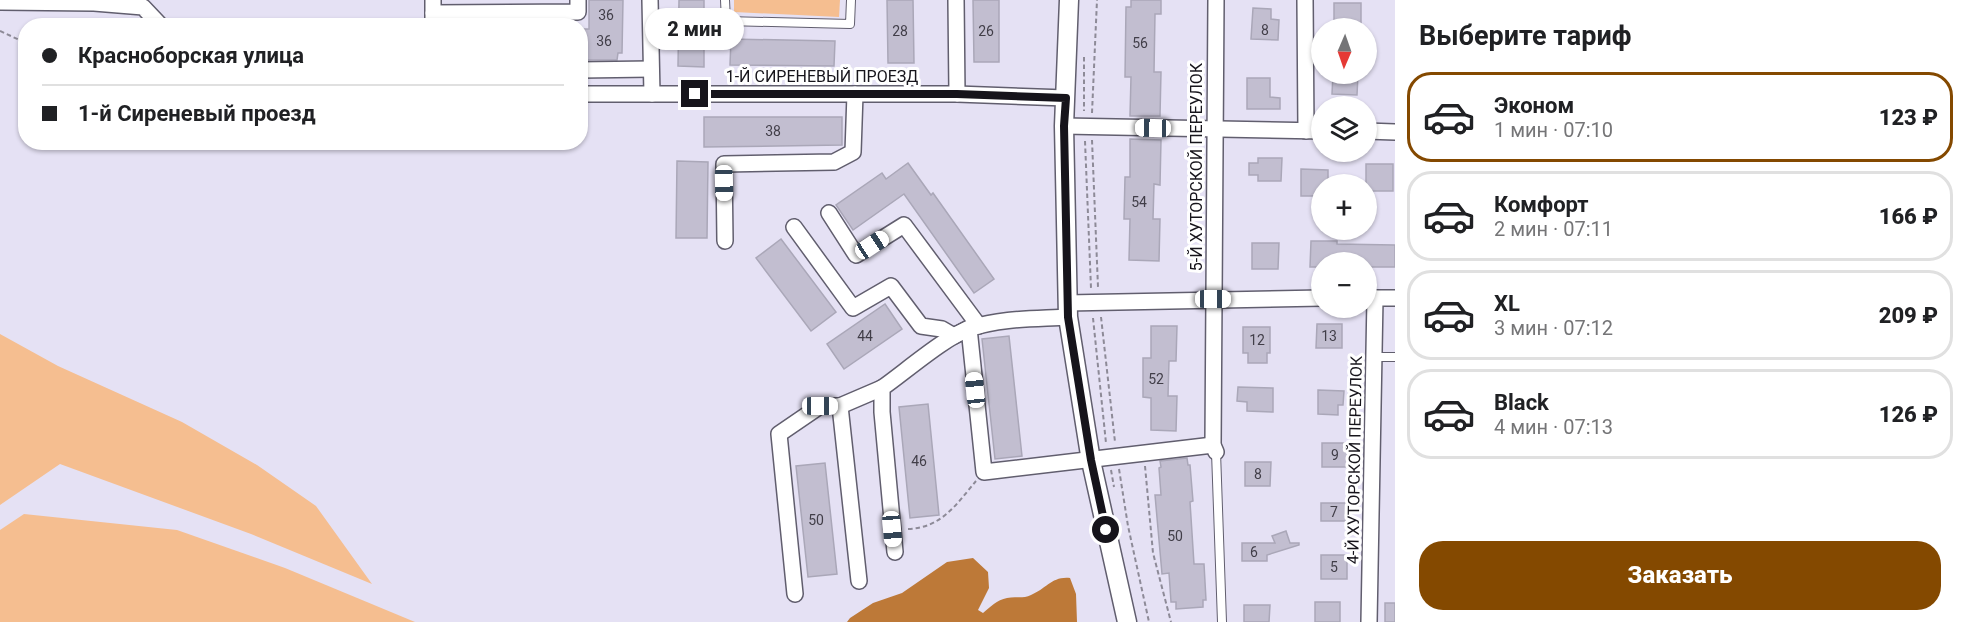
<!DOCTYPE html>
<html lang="ru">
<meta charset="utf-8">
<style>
:root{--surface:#fff;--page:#f2f2f2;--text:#202124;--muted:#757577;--line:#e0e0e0;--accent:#844900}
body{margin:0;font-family:Roboto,sans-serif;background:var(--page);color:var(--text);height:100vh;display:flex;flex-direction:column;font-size:22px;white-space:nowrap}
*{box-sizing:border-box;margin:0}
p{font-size:20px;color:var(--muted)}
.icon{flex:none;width:33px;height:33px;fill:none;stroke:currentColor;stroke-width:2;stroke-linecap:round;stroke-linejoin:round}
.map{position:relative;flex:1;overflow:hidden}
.side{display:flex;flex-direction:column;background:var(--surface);width:570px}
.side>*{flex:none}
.banner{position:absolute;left:18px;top:18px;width:570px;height:132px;border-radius:24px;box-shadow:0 2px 4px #0004;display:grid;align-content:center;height:132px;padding:0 24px;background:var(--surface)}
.needle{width:39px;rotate:182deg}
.tools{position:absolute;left:1311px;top:18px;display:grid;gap:12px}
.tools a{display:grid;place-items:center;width:66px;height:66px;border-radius:50%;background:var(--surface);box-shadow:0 2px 4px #0004;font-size:30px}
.end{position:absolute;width:27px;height:27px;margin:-14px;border:8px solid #16141b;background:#fff;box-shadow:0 0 0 3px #fff}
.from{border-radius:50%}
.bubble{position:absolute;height:42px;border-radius:21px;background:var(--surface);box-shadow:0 2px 4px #0004;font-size:20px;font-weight:800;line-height:42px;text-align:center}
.car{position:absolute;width:18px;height:36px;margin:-18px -9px;border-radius:8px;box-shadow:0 0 4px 2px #0007;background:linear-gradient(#fff 24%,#345 0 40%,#fff 0 76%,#345 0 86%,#fff 0)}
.banner b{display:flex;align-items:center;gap:21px;height:57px;font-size:22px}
.banner b+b{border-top:2px solid var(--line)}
.banner i{width:15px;height:15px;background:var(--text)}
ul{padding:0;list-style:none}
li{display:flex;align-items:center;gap:18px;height:90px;margin:0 12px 9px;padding:0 12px;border:3px solid var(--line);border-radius:24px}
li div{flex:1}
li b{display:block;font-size:22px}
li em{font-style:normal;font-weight:800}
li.on{border-color:var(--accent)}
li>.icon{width:54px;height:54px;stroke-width:1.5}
h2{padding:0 24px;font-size:27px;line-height:72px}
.button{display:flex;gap:12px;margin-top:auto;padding:12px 24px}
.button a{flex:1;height:69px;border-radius:24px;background:var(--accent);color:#fff;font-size:24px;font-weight:800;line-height:69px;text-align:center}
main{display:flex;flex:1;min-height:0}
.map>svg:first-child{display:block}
.green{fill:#f5be90}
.water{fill:#bd7938}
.building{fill:#c2bed0;stroke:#aaa7b8;stroke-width:1.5}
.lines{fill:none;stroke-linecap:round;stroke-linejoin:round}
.service-casing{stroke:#615e6e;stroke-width:10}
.minor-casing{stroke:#615e6e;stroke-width:18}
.tertiary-casing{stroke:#615e6e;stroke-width:21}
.path{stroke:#8d8a97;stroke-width:2;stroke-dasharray:4.5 3;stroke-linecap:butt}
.service{stroke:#fff;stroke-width:8}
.minor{stroke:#fff;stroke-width:15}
.tertiary{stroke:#fff;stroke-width:18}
.route{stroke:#16141b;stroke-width:8}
.labels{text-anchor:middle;stroke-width:6;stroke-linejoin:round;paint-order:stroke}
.number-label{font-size:14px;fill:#413e48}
.street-label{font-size:16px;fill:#16141b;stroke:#fff}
</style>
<main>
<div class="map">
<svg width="1395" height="622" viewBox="0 0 1395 622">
<rect width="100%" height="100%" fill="#e5e1f4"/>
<g class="green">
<path d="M734,0H840L839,17L734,12Z"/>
<path d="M0,334L58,366L182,422L257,465L316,506L372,584L251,534L60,464L0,505Z"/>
<path d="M24,514L177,530L285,568L415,622H0V530Z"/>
</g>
<path class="water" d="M973,558L988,572L989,588L978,610L983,613C990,607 997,600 1007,598C1015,596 1023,599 1031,595C1046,589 1052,576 1070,578L1076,594L1077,622H847L850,618L873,603L902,593L947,562Z"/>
<g class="building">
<path d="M589,0H623L622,53H618L617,60H580V29H589Z"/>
<path d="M679,0H704V67L678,66Z"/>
<path d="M887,0H913L914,63H888Z"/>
<path d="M973,0H999V62H974Z"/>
<path d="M1131,0H1161V14H1155L1154,72H1161L1160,116H1130L1131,77H1125L1126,7H1131Z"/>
<path d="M1334,3H1361V28L1334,27Z"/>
<path d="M1253,8L1271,9V19L1279,20L1278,40L1251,39Z"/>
<path d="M731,39L835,41L834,66L730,65Z"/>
<path d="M1333,74H1358L1357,95L1332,94Z"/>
<path d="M1247,78H1270V97L1280,98V109H1247Z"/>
<path d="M704,117H842V145L704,147Z"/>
<path d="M1130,139L1161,140L1160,185L1154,184L1153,219H1160L1159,261L1129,260L1130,219H1124L1125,177H1130Z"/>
<path d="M1258,158H1282L1281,181H1258V175H1249V163H1258Z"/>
<path d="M677,161L708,162L707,238H676Z"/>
<path d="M908,163L931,195L933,193L994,279L974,293L904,194L853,230L836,205L882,173L886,179Z"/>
<rect x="1366" y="164" width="27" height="27"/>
<path d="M1301,169L1328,170V184H1322V196H1301Z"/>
<path d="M781,239L836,312L811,331L756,258Z"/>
<path d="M1311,241H1337V244L1395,245V267H1366V262H1322V267H1310Z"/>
<path d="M1252,243H1279L1278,269H1252Z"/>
<path d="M885,304L902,329L844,369L827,344Z"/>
<path d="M1317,324H1342V348H1316Z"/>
<path d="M1151,326H1177L1176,361H1169L1168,396H1177L1176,431L1151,430V398L1143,397V358H1151Z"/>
<path d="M1243,327H1270V353H1267V363H1248V353H1243Z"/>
<path d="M1009,336L1022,456L995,459L982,339Z"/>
<path d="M1238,387L1273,388V412L1247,411V402L1237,401Z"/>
<path d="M1318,390L1344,391L1343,405H1338V415L1318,414Z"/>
<path d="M928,404L939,515L910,518L899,407Z"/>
<rect x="1322" y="443" width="26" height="24"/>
<path d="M1187,458L1188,465H1190L1193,501L1190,502L1194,564H1204L1206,600H1203V607L1176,609V602H1171L1169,573L1162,574L1155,495H1161L1159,468L1161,467L1160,461Z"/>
<path d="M1245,462H1271L1270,486H1245Z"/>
<path d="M825,463L837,574L808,577L796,466Z"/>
<rect x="1321" y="503" width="26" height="18"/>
<path d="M1286,531L1290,543H1299V545L1267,555V561H1242V543H1275L1272,536Z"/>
<rect x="1321" y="555" width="26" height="24"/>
<rect x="1315" y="602" width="25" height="20"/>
<rect x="1385" y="603" width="10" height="19"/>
<path d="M1244,605H1270L1269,622H1244Z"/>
</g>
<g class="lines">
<defs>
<g id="service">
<path d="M725,0L726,21L850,24L851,0"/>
<path d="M1374,357H1395"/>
<path d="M1216,452L1222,622"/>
</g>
<g id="minor">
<path d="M650,0L652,94"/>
<path d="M956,0L957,94"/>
<path d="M1305,0L1306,131"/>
<path d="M0,2L94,3L143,7L161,26"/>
<path d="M433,13L578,12V0"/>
<path d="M433,26V0"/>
<path d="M580,70L651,69"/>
<path d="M580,94H957L1066,98"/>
<path d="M1064,126L1322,131"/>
<path d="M1366,131L1395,132"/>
<path d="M829,213L856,255L904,225L979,326"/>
<path d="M794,227L853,308L891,286L921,326L942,329L954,336L969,328L984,472L1213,445"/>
<path d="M725,241L724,164L834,162L853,152L855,94"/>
<path d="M1366,298H1395"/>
<path d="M1067,303L1322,298"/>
<path d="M1216,452L1213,445L1216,0"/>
<path d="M895,552L882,412V388C905,372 946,336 971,328C1001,318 1036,319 1068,317"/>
<path d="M859,581L840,406L882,388"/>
<path d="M795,594L779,434L820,406H840"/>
<path d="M1369,622L1375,298"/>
</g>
<path id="tertiary" d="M1069,0L1064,126L1068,317L1091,461L1127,622"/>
</defs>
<use href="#service" class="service-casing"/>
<use href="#minor" class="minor-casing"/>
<use href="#tertiary" class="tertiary-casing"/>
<g class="path">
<path d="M0,31L26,43"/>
<path d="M1084,57V111"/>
<path d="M1092,113L1097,0"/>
<path d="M1092,140L1098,287"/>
<path d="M1085,141L1091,288"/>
<path d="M1101,317L1115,442"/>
<path d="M1093,318L1106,443"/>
<path d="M1145,466L1153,553L1171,622"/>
<path d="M1119,469L1128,526L1149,622"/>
<path d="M1111,470L1114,487"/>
<path d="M908,529C941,528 956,505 976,481"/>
</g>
<use href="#service" class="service"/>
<use href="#minor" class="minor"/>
<use href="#tertiary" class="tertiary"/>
</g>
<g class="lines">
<path class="route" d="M695,94H957L1066,98L1064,126L1068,317L1091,460L1106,530"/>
</g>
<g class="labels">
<g class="number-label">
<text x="606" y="20">36</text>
<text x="1265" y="35">8</text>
<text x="900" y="36">28</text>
<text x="986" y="36">26</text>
<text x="604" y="46">36</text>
<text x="1140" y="48">56</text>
<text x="773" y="136">38</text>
<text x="1139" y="207">54</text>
<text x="865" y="341">44</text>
<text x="1329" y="341">13</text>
<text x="1257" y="345">12</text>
<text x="1156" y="384">52</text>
<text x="1335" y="460">9</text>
<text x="919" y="466">46</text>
<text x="1258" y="479">8</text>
<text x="1334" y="517">7</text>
<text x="816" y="525">50</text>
<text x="1175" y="541">50</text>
<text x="1254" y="557">6</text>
<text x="1334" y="572">5</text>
</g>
<g class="street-label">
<text x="822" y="82">1-Й СИРЕНЕВЫЙ ПРОЕЗД</text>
<text transform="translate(1196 167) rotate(-90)" y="6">5-Й ХУТОРСКОЙ ПЕРЕУЛОК</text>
<text transform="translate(1354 460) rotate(-89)" y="6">4-Й ХУТОРСКОЙ ПЕРЕУЛОК</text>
</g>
</g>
</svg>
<div class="tools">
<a><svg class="needle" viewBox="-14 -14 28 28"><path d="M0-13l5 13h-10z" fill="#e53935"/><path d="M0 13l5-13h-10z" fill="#757577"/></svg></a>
<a><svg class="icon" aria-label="layers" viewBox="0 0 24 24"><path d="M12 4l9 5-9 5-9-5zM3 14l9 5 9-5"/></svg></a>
<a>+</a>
<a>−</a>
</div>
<i class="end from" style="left:1106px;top:530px"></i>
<i class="end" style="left:695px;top:94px"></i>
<div class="bubble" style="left:645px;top:8px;width:99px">2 мин</div>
<i class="car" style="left:1153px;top:128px;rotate:271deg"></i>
<i class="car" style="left:724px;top:183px;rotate:179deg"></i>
<i class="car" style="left:872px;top:245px;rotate:57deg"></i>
<i class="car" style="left:1213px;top:299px;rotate:90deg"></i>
<i class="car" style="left:975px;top:390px;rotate:354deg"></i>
<i class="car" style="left:820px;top:406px;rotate:90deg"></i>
<i class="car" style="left:892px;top:529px;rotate:175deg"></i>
<div class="banner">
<b><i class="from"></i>Красноборская улица</b>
<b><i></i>1-й Сиреневый проезд</b>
</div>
</div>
<section class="side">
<h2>Выберите тариф</h2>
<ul>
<li class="on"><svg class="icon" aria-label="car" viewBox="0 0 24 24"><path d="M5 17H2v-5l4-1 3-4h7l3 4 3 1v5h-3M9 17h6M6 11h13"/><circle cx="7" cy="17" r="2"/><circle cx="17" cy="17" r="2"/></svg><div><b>Эконом</b><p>1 мин · 07:10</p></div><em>123 ₽</em></li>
<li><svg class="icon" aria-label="car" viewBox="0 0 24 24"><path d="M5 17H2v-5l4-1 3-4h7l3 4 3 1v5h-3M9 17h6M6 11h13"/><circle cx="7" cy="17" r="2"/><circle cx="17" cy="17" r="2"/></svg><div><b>Комфорт</b><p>2 мин · 07:11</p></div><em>166 ₽</em></li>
<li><svg class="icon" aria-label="car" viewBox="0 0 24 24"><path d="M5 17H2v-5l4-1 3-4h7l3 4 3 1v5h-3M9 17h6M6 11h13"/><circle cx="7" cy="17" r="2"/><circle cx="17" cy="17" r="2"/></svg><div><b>XL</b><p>3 мин · 07:12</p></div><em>209 ₽</em></li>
<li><svg class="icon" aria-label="car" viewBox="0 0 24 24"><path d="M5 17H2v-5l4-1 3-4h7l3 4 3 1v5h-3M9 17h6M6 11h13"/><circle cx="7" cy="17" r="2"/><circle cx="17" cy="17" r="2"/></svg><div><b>Black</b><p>4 мин · 07:13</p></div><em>126 ₽</em></li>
</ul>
<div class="button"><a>Заказать</a></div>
</section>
</main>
